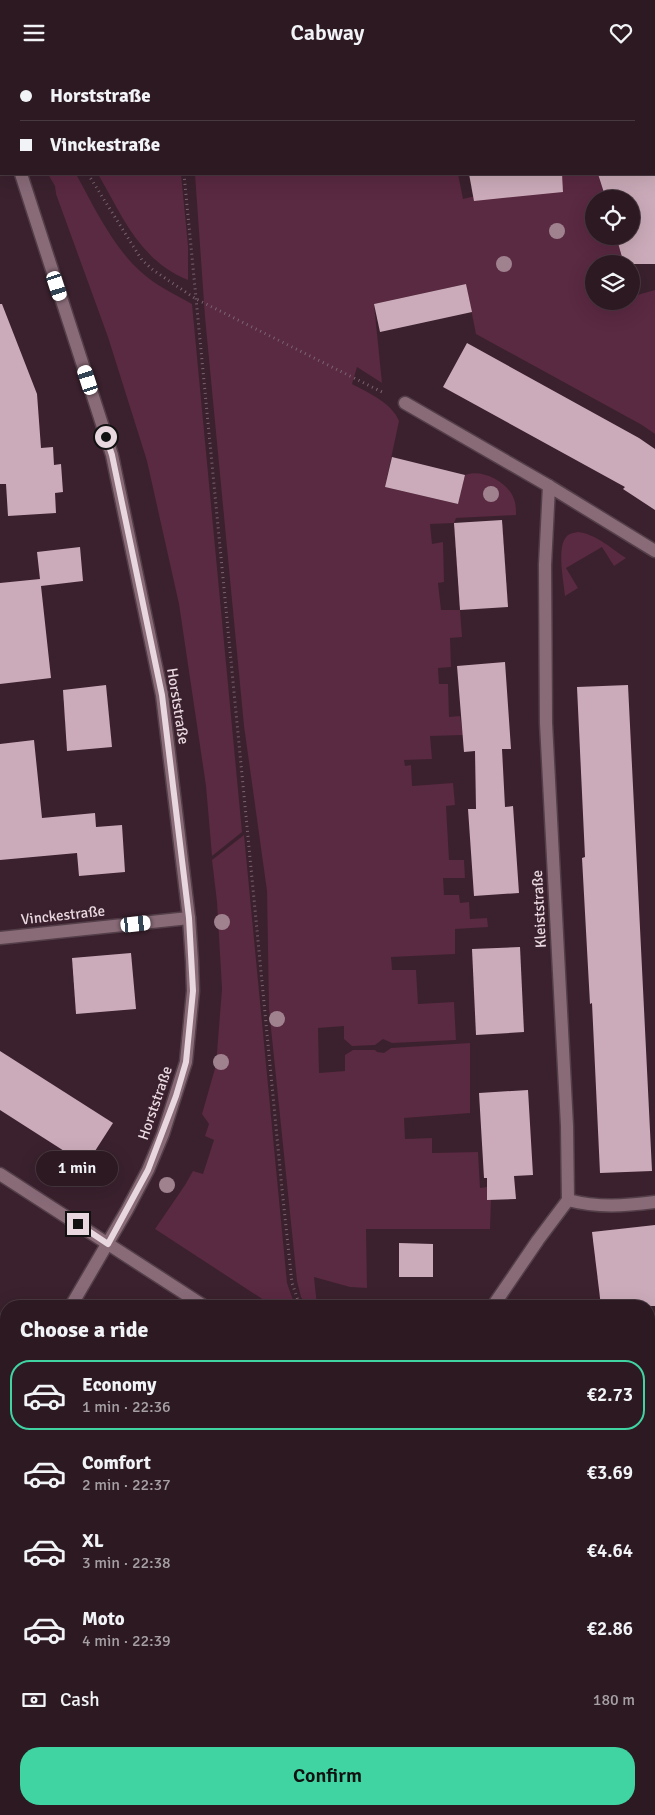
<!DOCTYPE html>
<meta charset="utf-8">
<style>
:root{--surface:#2c1922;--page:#38262f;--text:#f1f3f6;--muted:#a6a0a5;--line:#483840;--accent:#3fd4a2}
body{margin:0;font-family:Signika,sans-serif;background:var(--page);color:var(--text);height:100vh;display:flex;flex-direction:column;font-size:19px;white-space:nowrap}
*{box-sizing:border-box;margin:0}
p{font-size:16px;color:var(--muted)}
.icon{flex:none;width:28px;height:28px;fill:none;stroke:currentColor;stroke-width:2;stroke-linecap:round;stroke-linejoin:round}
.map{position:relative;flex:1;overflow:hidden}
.drawer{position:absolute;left:0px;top:1235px;width:655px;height:515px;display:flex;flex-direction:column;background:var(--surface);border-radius:20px 20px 0 0;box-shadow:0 5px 20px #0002,0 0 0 1px var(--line)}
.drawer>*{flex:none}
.guide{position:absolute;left:0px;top:0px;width:655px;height:110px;box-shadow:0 5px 20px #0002,0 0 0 1px var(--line);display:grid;align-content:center;height:110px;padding:0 20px;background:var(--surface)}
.tools{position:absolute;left:585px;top:125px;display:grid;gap:10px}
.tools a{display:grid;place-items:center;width:55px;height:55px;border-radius:50%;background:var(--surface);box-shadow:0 5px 20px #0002,0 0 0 1px var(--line);font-size:25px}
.end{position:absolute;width:22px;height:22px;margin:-11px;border:6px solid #e8d7de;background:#111;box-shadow:0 0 0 2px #111}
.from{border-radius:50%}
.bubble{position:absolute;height:35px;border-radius:18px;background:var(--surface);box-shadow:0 5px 20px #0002,0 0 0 1px var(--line);font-size:16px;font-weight:600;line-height:35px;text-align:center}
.car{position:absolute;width:15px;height:30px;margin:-15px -8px;border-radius:6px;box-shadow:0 0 4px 1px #0007;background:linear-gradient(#fff 24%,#345 0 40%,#fff 0 76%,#345 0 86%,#fff 0)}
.guide b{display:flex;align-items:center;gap:18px;height:48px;font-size:19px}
.guide b+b{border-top:1px solid var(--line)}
.guide i{width:12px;height:12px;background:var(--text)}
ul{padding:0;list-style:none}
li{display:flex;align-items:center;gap:15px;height:70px;margin:0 10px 8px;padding:0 10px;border:2px solid transparent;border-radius:20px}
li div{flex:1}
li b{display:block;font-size:19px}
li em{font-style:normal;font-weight:600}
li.active{border-color:var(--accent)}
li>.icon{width:45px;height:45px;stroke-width:1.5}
h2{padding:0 20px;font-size:22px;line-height:60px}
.pay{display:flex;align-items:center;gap:12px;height:55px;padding:0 20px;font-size:19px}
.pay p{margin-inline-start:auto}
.cta{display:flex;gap:10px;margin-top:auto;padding:10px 20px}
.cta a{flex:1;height:58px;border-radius:20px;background:var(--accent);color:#111;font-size:20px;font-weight:600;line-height:58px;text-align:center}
header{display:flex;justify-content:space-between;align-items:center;height:65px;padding:0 20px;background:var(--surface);font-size:22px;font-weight:600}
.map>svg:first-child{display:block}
.green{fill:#5a2942}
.building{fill:#cbabb9}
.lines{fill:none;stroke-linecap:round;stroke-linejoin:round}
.lane-casing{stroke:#543f49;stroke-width:15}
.street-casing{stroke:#543f49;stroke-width:15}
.path{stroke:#7b6570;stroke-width:3;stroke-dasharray:1 4;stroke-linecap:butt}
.lane{stroke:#896b78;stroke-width:12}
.street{stroke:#896b78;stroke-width:12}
.tree{fill:#a0828f}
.route{stroke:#e8d7de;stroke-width:6}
.labels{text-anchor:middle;stroke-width:5;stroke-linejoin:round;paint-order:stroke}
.street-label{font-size:15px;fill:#e8d7de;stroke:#3a212d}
</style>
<header><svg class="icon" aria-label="menu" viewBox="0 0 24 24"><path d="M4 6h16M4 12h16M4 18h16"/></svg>Cabway<svg class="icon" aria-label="heart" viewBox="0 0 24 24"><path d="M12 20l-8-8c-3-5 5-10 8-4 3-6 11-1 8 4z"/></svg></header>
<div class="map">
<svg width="655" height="1750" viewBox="0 0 655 1750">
<rect width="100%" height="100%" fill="#3a212d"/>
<g class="green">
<rect x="49" y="0" width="121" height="1"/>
<path d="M189,0H441L442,1H189Z"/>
<path d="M48,109H76C93,140 113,182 140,206C155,220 174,229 192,239L242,767L212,791L206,721L179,539L147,396L108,272L56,129L55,121Z"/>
<path d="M98,109H181L188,181V215C139,195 123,152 98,109Z"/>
<path d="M195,109H458L463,134L533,117L531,109H598L606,134H594V171H616L624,199H594V236H631V223L634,231L655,225V369L642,360L476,269L466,219L374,239L382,318L357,302L352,319C369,328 392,338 399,356L385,422L458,439L465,410C482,403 508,417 514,434C516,439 516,445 516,450L456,453L454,458L430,459L432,479L443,477L444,517L438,518L441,545H460L462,572L450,573L451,602L438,603L439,619H448L449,652L460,651L463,670L430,671L432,694L404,695L405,701L411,700L412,721L453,718L455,740L446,741L449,795H464L465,813H443L444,830H459L460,838L469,837L470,854L487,853L488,862L455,864V889L391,892L392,905H416L418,939L454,937L456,975L392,978L383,974L375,980L352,981L344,974V961L318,963L319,1008L345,1006V990L353,985H375L377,987L384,988L391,983L470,978V1048L404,1053L405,1074L432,1073V1088L478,1087L480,1123L487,1122L491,1135L490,1164H366L367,1223L350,1222L314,1212L317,1241H307L301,1232L297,1216L269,944L267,826L244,661L205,252Z"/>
<path d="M578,467C596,469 612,484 626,493L614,501L602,482L566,503L578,523L565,531C564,517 556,481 567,471C570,468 574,468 578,467Z"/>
<path d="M244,770L287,1218L295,1241H273L155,1164L185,1120L193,1106L203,1109L214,1075L205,1071L209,1059L202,1049L216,1000L222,924L217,837L212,795Z"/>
</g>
<g class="building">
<path d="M469,109H562L563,127L474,136Z"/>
<path d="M598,109H655V199H624L616,171H631V134H606Z"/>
<path d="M466,219L472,247L380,267L374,239Z"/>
<path d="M0,239H2L37,329L41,383L53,382L54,400L61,399L63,427L55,428L56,448L8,451L6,419H0Z"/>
<path d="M467,278L639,373L655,384V445L623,424L625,422L443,322Z"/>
<path d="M392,392L465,410L458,439L385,422Z"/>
<path d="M502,455L508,542L460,545L454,458Z"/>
<path d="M80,482L83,516L41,521L51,613L0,619V518L40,514L37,487Z"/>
<path d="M505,597L511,684H502L505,742L513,741L519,828L474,831L468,744H476L475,686L464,687L457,601Z"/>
<path d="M106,620L112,682L67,686L63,625Z"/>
<path d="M628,620L652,1106L600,1108L592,938L590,939L582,793L585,792L577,622Z"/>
<path d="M34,675L42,753L95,748L96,762L122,760L125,807L79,811L77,788L0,795V679Z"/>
<path d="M520,882L524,967L476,970L472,884Z"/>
<path d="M131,888L136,944L76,949L72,893Z"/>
<path d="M0,986L113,1058L86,1100L0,1045Z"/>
<path d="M528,1025L533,1110L514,1111L516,1134L487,1135V1113H484L479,1028Z"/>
<path d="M655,1160V1241H601L592,1167Z"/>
<path d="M399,1178L433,1179V1212H399Z"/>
</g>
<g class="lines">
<defs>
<g id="lane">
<path d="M405,338L549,421"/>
<path d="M0,873L189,853"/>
</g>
<g id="street">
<path d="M19,1L20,0"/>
<path d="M0,35L1,33"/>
<path d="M0,44L1,47"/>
<path d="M21,109L112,390L162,630L189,853L192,896L193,926L186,997L163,1069L148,1105L127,1145L71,1241"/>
<path d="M0,1109L204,1241"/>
<path d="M568,1135C598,1143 625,1141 655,1137"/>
<path d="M493,1241L538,1175L568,1135L567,1061L546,658L545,500L549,421L655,486"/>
<path d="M0,1360L6,1350"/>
<path d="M649,1532L655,1536"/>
</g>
</defs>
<use href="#lane" class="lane-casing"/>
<use href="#street" class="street-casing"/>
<g class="path">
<path d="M175,0V1"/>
<path d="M628,0L629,1"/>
<path d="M654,69L655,74"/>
<path d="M654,94H655"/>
<path d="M88,109L133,181L142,195L153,205L196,234L384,328"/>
<path d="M184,109L282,1124L292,1218L300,1241"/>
<path d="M346,1744V1750"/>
</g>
<use href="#lane" class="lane"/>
<use href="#street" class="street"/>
</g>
<g class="tree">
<circle cx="557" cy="166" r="8"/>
<circle cx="504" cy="199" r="8"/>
<circle cx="491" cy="429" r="8"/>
<circle cx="222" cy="857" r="8"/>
<circle cx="277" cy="954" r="8"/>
<circle cx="221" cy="997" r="8"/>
<circle cx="167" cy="1120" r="8"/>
</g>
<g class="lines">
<path class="route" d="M78,1159L108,1179L148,1105L176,1031L186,997L193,926L189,853L162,630L112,390L106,372"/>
</g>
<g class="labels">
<g class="street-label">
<text transform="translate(178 641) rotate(81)" y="5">Horststraße</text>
<text transform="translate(539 844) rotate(-93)" y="5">Kleiststraße</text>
<text transform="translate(63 850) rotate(-6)" y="5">Vinckestraße</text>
<text transform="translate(155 1038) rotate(-71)" y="5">Horststraße</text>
</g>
</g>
</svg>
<div class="tools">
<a><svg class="icon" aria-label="locate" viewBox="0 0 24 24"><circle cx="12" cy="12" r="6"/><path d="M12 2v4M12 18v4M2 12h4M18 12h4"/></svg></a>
<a><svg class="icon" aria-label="layers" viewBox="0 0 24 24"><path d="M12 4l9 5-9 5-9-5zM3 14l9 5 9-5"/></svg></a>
</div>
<i class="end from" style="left:106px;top:372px"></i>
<i class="end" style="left:78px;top:1159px"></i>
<div class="bubble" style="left:36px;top:1086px;width:82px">1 min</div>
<i class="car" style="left:57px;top:221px;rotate:162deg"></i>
<i class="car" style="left:88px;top:315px;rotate:342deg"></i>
<i class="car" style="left:136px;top:859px;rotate:84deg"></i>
<div class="guide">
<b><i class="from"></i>Horststraße</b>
<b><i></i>Vinckestraße</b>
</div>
<section class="drawer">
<h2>Choose a ride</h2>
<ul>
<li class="active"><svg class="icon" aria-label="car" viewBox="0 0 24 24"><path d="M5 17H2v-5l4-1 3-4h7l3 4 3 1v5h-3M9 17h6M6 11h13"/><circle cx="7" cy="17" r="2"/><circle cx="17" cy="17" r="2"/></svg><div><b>Economy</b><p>1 min · 22:36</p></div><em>€2.73</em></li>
<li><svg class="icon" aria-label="car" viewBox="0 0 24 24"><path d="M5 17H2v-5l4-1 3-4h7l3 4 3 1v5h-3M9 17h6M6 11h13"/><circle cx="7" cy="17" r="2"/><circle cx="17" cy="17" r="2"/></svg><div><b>Comfort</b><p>2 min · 22:37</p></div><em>€3.69</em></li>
<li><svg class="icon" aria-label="car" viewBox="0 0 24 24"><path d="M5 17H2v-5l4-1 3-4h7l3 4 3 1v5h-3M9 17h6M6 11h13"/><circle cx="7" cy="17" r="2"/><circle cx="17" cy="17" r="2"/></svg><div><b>XL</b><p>3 min · 22:38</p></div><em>€4.64</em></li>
<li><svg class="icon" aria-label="car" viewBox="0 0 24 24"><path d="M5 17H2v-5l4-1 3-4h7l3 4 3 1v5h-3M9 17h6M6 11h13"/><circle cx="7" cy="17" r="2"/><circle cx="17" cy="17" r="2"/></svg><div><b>Moto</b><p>4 min · 22:39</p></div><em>€2.86</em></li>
</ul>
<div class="pay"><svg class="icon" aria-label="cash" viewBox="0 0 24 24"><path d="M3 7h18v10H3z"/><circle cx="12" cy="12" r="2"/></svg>Cash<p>180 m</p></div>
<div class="cta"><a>Confirm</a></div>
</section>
</div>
